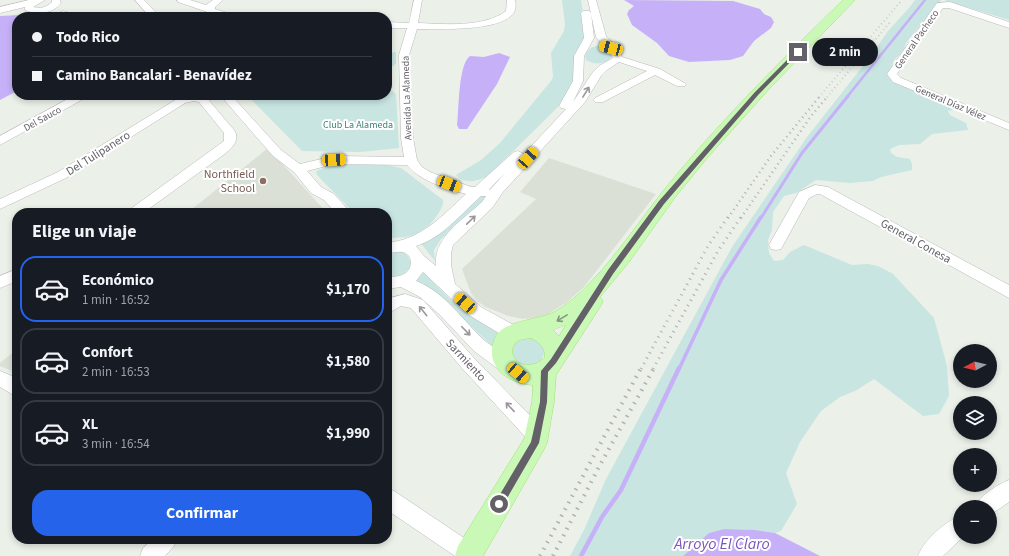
<!DOCTYPE html>
<html lang="es">
<meta charset="utf-8">
<style>
:root{--surface:#171b24;--page:#242831;--text:#f1f3f6;--muted:#9ea1a6;--line:#363941;--accent:#2563eb}
body{margin:0;font-family:"Source Sans 3",sans-serif;background:var(--page);color:var(--text);height:100vh;display:flex;flex-direction:column;font-size:15px;white-space:nowrap}
*{box-sizing:border-box;margin:0}
p{font-size:13px;color:var(--muted)}
.icon{flex:none;width:22px;height:22px;fill:none;stroke:currentColor;stroke-width:2;stroke-linecap:round;stroke-linejoin:round}
.map{position:relative;flex:1;overflow:hidden}
.sheet{position:absolute;left:12px;top:208px;width:380px;height:336px;display:flex;flex-direction:column;background:var(--surface);border-radius:16px;box-shadow:0 2px 6px #0003}
.sheet>*{flex:none}
.guide{position:absolute;left:12px;top:12px;width:380px;height:88px;border-radius:16px;box-shadow:0 2px 6px #0003;display:grid;align-content:center;height:88px;padding:0 20px;background:var(--surface)}
.needle{width:26px;rotate:263deg}
.buttons{position:absolute;left:953px;top:344px;display:grid;gap:8px}
.buttons a{display:grid;place-items:center;width:44px;height:44px;border-radius:50%;background:var(--surface);box-shadow:0 2px 6px #0003;font-size:20px}
.end{position:absolute;width:18px;height:18px;margin:-9px;border:5px solid #636067;background:#fff;box-shadow:0 0 0 2px #fff}
.from{border-radius:50%}
.bubble{position:absolute;height:28px;border-radius:14px;background:var(--surface);box-shadow:0 2px 6px #0003;font-size:13px;font-weight:700;line-height:28px;text-align:center}
.car{position:absolute;width:12px;height:24px;margin:-12px -6px;border-radius:5px;box-shadow:0 0 3px 1px #0007;background:linear-gradient(#f5c518 24%,#345 0 40%,#f5c518 0 76%,#345 0 86%,#f5c518 0)}
.guide b{display:flex;align-items:center;gap:14px;height:38px;font-size:15px}
.guide b+b{border-top:1px solid var(--line)}
.guide i{width:10px;height:10px;background:var(--text)}
ul{padding:0;list-style:none}
li{display:flex;align-items:center;gap:12px;height:66px;margin:0 8px 6px;padding:0 12px;border:2px solid var(--line);border-radius:16px}
li div{flex:1}
li b{display:block;font-size:15px}
li em{font-style:normal;font-weight:700}
li.current{border-color:var(--accent)}
li>.icon{width:36px;height:36px;stroke-width:1.5}
h2{padding:0 20px;font-size:18px;line-height:48px}
.cta{display:flex;gap:8px;margin-top:auto;padding:8px 20px}
.cta a{flex:1;height:46px;border-radius:16px;background:var(--accent);color:#fff;font-size:16px;font-weight:700;line-height:46px;text-align:center}
.map>svg:first-child{display:block}
.education{fill:#dbe0d7}
.green{fill:#c8e5e1}
.water{fill:#c6b1f8}
.lines{fill:none;stroke-linecap:round;stroke-linejoin:round}
.stream-far3{stroke:#c6b1f8;stroke-width:2.5}
.stream-far2{stroke:#c6b1f8;stroke-width:3}
.stream-far1{stroke:#c6b1f8;stroke-width:3.5}
.stream{stroke:#c6b1f8;stroke-width:4.5}
.minor-casing{stroke:#bbb8bd;stroke-width:1}
.major-casing{stroke:#a0e56d;stroke-width:1}
.minor{fill:#fff;fill-rule:evenodd}
.major{fill:#caf8b6;fill-rule:evenodd}
.rail-far3{stroke:#b1b0b1;stroke-width:2;stroke-dasharray:0.5 3.5;stroke-linecap:butt}
.rail-far2{stroke:#b1b0b1;stroke-width:2.5;stroke-dasharray:1 4;stroke-linecap:butt}
.rail-far1{stroke:#b1b0b1;stroke-width:3;stroke-dasharray:1 5;stroke-linecap:butt}
.rail{stroke:#b1b0b1;stroke-width:4;stroke-dasharray:1.5 6;stroke-linecap:butt}
.oneway{stroke:#9a989c}
.oneway2{stroke:#879583}
.route{fill:#636067}
.education-dot{fill:#8d6e63;stroke:#fff;stroke-width:1.5}
.labels{text-anchor:middle;stroke-width:4;stroke-linejoin:round;paint-order:stroke}
.far-street-label{font-size:10px;fill:#636067;stroke:#fff}
.far-park-label{font-size:10px;fill:#3e807a;stroke:#fff}
.street-label{font-size:12px;fill:#636067;stroke:#fff}
.education-label{font-size:12px;fill:#785e54;stroke:#fff;text-anchor:end}
.near-water-label{font-size:16px;font-style:italic;fill:#7a55ba;stroke:#fff}
</style>
<div class="map">
<svg width="1009" height="556" viewBox="0 0 1009 556">
<rect width="100%" height="100%" fill="#ebf0e9"/>
<g class="education">
<path d="M268,148L327,213H187Z"/>
<path d="M549,158L656,194L584,287L566,303L548,314L536,318L523,319L508,316L486,307L477,301L471,293L462,269L536,199L520,192Z"/>
<path d="M17,349V373L0,366V363Z"/>
</g>
<g class="green">
<path d="M562,0H581L586,33L575,80L562,103L488,176C478,181 464,185 456,175L481,160L500,143L551,81L553,77L551,53L564,31L565,24Z"/>
<path d="M915,0H941L906,43L904,51L894,60L888,77L896,82L958,109L948,111L950,115L966,123L968,130L932,134L920,144L899,145L890,149L891,153L897,157L910,159L912,164V170L881,177L873,181L850,183L816,180L796,193L784,196L773,212L772,230L768,240L769,253L774,261L783,260L790,252L804,245L852,265L868,264L878,266L893,274L934,318L947,366L949,396L939,414L923,416L874,379L855,391L840,397L821,411L800,442L786,473L797,504L781,531L775,533L755,530L724,529L709,533L683,556H570L584,530L606,479L732,247L807,137L870,57L888,31L909,8Z"/>
<path d="M944,0H1009V20Z"/>
<path d="M600,46L608,48L612,56C607,65 594,65 586,60L585,56C588,49 591,46 600,46Z"/>
<path d="M396,52V64L390,68L389,88L396,94L399,148L360,152L302,151L247,95H387V53Z"/>
<path d="M388,165L401,168L443,200C444,205 441,209 438,214C424,235 411,238 387,238V213H354L317,175L316,172C326,162 373,165 388,165Z"/>
<path d="M480,196H489L441,239L434,250L435,261L420,242Z"/>
<path d="M394,252C405,251 410,255 411,266C406,275 398,277 388,276L387,254Z"/>
<path d="M423,272L460,309L503,333L492,346L450,306L415,280Z"/>
<path d="M537,337L545,351L541,361L529,367L517,364L509,346L515,338Z"/>
</g>
<g class="water">
<path d="M624,0L733,1L760,9L764,14L771,17L774,22L771,28L754,41L743,56L730,60L689,62L669,56L657,43L632,25L627,14L629,10L634,6Z"/>
<path d="M19,15L37,17H17V91L0,100V16Z"/>
<path d="M499,53L510,57L497,84L467,129H459L457,125C459,111 458,64 470,56L484,57Z"/>
<path d="M724,529L755,530L775,533L820,556H683L709,533Z"/>
</g>
<g class="lines">
<path class="stream-far3" d="M847,97L925,0"/>
<path class="stream-far2" d="M761,218L802,153L848,96"/>
<path class="stream-far1" d="M679,369L721,280L761,217"/>
<path class="stream" d="M581,556L602,517L621,490L679,368"/>
<defs>
<g id="minor">
<path d="M29,0H45L33,7C41,9 47,7 52,2V0H60L61,3C53,14 37,15 25,10V7L0,13V7Z"/>
<path d="M135,0H144L160,17H150Z"/>
<path d="M177,0H190L206,5L213,0H223L215,7V9L234,15L236,17H222L178,2Z"/>
<path d="M414,0H422L418,23C445,24 483,28 506,11L507,0H515C516,4 516,9 514,12C503,32 437,29 417,29L409,55L413,138L417,160L422,167L430,172L471,187H475L514,152L518,151L524,154L566,109L561,108L559,106L573,81L574,56L584,38L581,13L583,11H589L591,13L594,38L584,56L583,81L573,102L593,72L599,66L613,58L611,54L596,37L588,0H596L606,36L620,51L622,57L660,69L686,84L685,86H677L655,75L603,102H595L593,100L595,98L647,71L619,62L607,70L601,76L585,102L503,192L492,208L453,245L451,253V265L455,284L481,307L519,328L521,333L519,338L513,340L507,338L469,315L423,272L416,281C445,292 463,321 485,341C495,349 510,355 515,366L513,371L507,373L501,371L474,351L439,314L420,297L401,287L387,289V277C393,277 400,277 406,273C413,267 413,255 403,252C398,251 392,253 387,253V243C422,239 441,217 466,194C446,188 421,182 407,165L334,164L307,171L321,187L334,194L351,213H336L324,200L311,193L294,172L273,156L220,95H231L281,150L300,164L334,156L404,157L401,138L399,55L407,28H387V22L409,23ZM505,173L490,190L489,189ZM481,196H486L482,202C464,219 433,237 436,266L424,256L416,246C442,238 461,214 481,196Z"/>
<path d="M950,2L1009,22V28L949,8H943L897,74L901,78L1009,123V130L893,82L887,74L937,3Z"/>
<path d="M63,11L77,15L79,17L60,16L58,14Z"/>
<path d="M75,95H88L87,97L0,145V136Z"/>
<path d="M189,95H199L207,98L234,130C240,139 234,146 226,153L143,213H127L129,210L224,141V133L199,102L194,101L185,103L66,178L0,209V199L58,172L177,99Z"/>
<path d="M815,185L828,187L1009,285V298L820,194H817L809,198L781,249L776,250L771,249L769,245L799,192Z"/>
<path d="M17,269V281L0,288V276Z"/>
<path d="M405,294L423,300L473,357L544,430L546,436L544,442L537,445L530,442L461,367L411,308L401,306L387,314V299Z"/>
<path d="M0,371L17,378V397L0,387Z"/>
<path d="M1009,480V502L990,515V507H975C980,495 997,485 1009,480Z"/>
<path d="M387,488L394,491L476,546L480,553L478,556H455L387,510Z"/>
<path d="M960,516V537H963L943,556H918C925,539 943,523 960,516Z"/>
<path d="M153,539H177L174,546L165,556H140L143,548Z"/>
</g>
<path id="major" d="M843,0H855L769,89L708,157L676,196L629,262L600,297L603,301L600,307L556,375L554,402L547,443L543,451L483,556H455L458,546L524,439L532,402L533,385C508,384 483,366 495,338C503,320 537,321 554,312C567,305 578,295 589,284C622,250 647,209 678,173C729,112 786,56 843,0ZM566,325L559,336L553,330ZM531,338C540,343 545,347 545,357C526,376 506,357 514,345C517,339 525,339 531,338Z"/>
</defs>
<use href="#minor" class="minor-casing"/>
<use href="#major" class="major-casing"/>
<use href="#minor" class="minor"/>
<use href="#major" class="major"/>
<g class="rail-far3">
<path d="M819,97L902,0"/>
<path d="M827,97L891,21"/>
</g>
<g class="rail-far2">
<path d="M728,218L771,156L820,96"/>
<path d="M741,218L811,116L828,96"/>
</g>
<g class="rail-far1">
<path d="M641,369L708,246L728,217"/>
<path d="M653,369L718,251L741,217"/>
</g>
<g class="rail">
<path d="M540,556L641,368"/>
<path d="M553,556L600,465L654,368"/>
</g>
</g>
<defs><path id="oneway-shaft" d="M-6 0H5M1.5-3L5.5 0L1.5 3" fill="none" stroke-width="1.6" stroke-linecap="round" stroke-linejoin="round"/></defs>
<g class="oneway">
<use href="#oneway-shaft" transform="translate(586 92) rotate(-58)"/>
<use href="#oneway-shaft" transform="translate(471 220) rotate(-44)"/>
<use href="#oneway-shaft" transform="translate(423 311) rotate(-129)"/>
<use href="#oneway-shaft" transform="translate(466 331) rotate(46)"/>
<use href="#oneway-shaft" transform="translate(510 407) rotate(-133)"/>
</g>
<use class="oneway2" href="#oneway-shaft" transform="translate(562 318) rotate(149)"/>
<path class="route" d="M796,51L800,52L759,94L664,204L613,274L556,363L548,372L547,402L539,443L502,507L499,508L496,507L495,504L496,501L531,442L540,402L541,371L551,359L608,270L659,201L755,92Z"/>
<circle class="education-dot" cx="263" cy="181" r="4"/>
<g class="labels">
<g class="far-street-label">
<text transform="translate(916 39) rotate(-55)" y="4">General Pacheco</text>
<text transform="translate(406 98) rotate(-92)" y="4">Avenida La Alameda</text>
<text transform="translate(951 102) rotate(23)" y="4">General Díaz Vélez</text>
<text transform="translate(42 118) rotate(-29)" y="4">Del Sauco</text>
</g>
<g class="far-park-label">
<text x="358" y="128">Club La Alameda</text>
</g>
<g class="street-label">
<text transform="translate(98 153) rotate(-32)" y="4">Del Tulipanero</text>
<text transform="translate(916 241) rotate(29)" y="4">General Conesa</text>
<text transform="translate(466 360) rotate(47)" y="4">Sarmiento</text>
</g>
<g class="education-label">
<text x="255" y="178">Northfield<tspan x="255" dy="14">School</tspan></text>
</g>
<g class="near-water-label">
<text x="722" y="549">Arroyo El Claro</text>
</g>
</g>
</svg>
<div class="buttons">
<a><svg class="needle" viewBox="-14 -14 28 28"><path d="M0-13l5 13h-10z" fill="#e53935"/><path d="M0 13l5-13h-10z" fill="#9ea1a6"/></svg></a>
<a><svg class="icon" aria-label="layers" viewBox="0 0 24 24"><path d="M12 4l9 5-9 5-9-5zM3 14l9 5 9-5"/></svg></a>
<a>+</a>
<a>−</a>
</div>
<i class="end from" style="left:499px;top:504px"></i>
<i class="end" style="left:798px;top:52px"></i>
<div class="bubble" style="left:812px;top:38px;width:66px">2 min</div>
<i class="car" style="left:611px;top:48px;rotate:285deg"></i>
<i class="car" style="left:528px;top:158px;rotate:42deg"></i>
<i class="car" style="left:334px;top:160px;rotate:87deg"></i>
<i class="car" style="left:449px;top:184px;rotate:111deg"></i>
<i class="car" style="left:465px;top:303px;rotate:311deg"></i>
<i class="car" style="left:518px;top:373px;rotate:131deg"></i>
<div class="guide">
<b><i class="from"></i>Todo Rico</b>
<b><i></i>Camino Bancalari - Benavídez</b>
</div>
<section class="sheet">
<h2>Elige un viaje</h2>
<ul>
<li class="current"><svg class="icon" aria-label="car" viewBox="0 0 24 24"><path d="M5 17H2v-5l4-1 3-4h7l3 4 3 1v5h-3M9 17h6M6 11h13"/><circle cx="7" cy="17" r="2"/><circle cx="17" cy="17" r="2"/></svg><div><b>Económico</b><p>1 min · 16:52</p></div><em>$1,170</em></li>
<li><svg class="icon" aria-label="car" viewBox="0 0 24 24"><path d="M5 17H2v-5l4-1 3-4h7l3 4 3 1v5h-3M9 17h6M6 11h13"/><circle cx="7" cy="17" r="2"/><circle cx="17" cy="17" r="2"/></svg><div><b>Confort</b><p>2 min · 16:53</p></div><em>$1,580</em></li>
<li><svg class="icon" aria-label="car" viewBox="0 0 24 24"><path d="M5 17H2v-5l4-1 3-4h7l3 4 3 1v5h-3M9 17h6M6 11h13"/><circle cx="7" cy="17" r="2"/><circle cx="17" cy="17" r="2"/></svg><div><b>XL</b><p>3 min · 16:54</p></div><em>$1,990</em></li>
</ul>
<div class="cta"><a>Confirmar</a></div>
</section>
</div>
